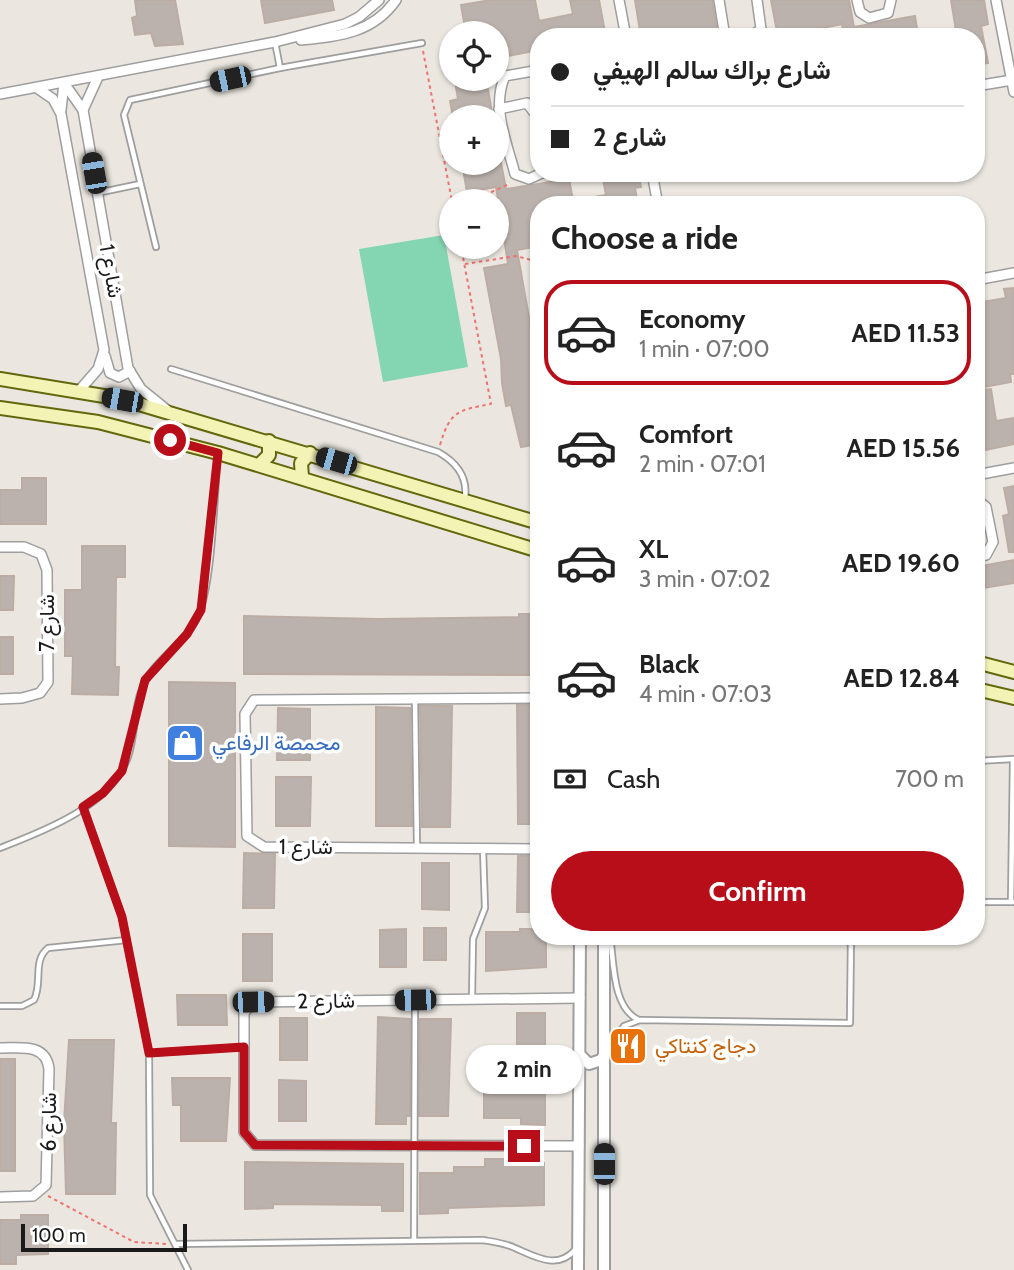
<!DOCTYPE html>
<meta charset="utf-8">
<style>
:root{--surface:#fff;--page:#f2f2f2;--text:#222;--muted:#767676;--line:#e0e0e0;--accent:#b70e19}
body{margin:0;font-family:Cabin,Vazirmatn,sans-serif;background:var(--page);color:var(--text);height:100vh;display:flex;flex-direction:column;font-size:26px;white-space:nowrap}
*{box-sizing:border-box;margin:0}
p{font-size:23px;color:var(--muted)}
.icon{flex:none;width:38px;height:38px;fill:none;stroke:currentColor;stroke-width:2;stroke-linecap:round;stroke-linejoin:round}
.map{position:relative;flex:1;overflow:hidden}
.panel{position:absolute;left:530px;top:196px;width:455px;height:749px;display:flex;flex-direction:column;background:var(--surface);border-radius:28px;box-shadow:0 2px 5px #0004}
.panel>*{flex:none}
.banner{position:absolute;left:530px;top:28px;width:455px;height:154px;border-radius:28px;box-shadow:0 2px 5px #0004;display:grid;align-content:center;height:154px;padding:0 21px;background:var(--surface)}
.fabs{position:absolute;left:439px;top:21px;display:grid;gap:14px}
.fabs a{display:grid;place-items:center;width:70px;height:70px;border-radius:50%;background:var(--surface);box-shadow:0 2px 5px #0004;font-size:35px}
.scale{position:absolute;left:21px;bottom:18px;width:166px;box-sizing:border-box;padding-left:7px;border:4px solid #1a1a1a;border-top:0;font-size:19px;line-height:24px;white-space:nowrap;color:#1a1a1a;-webkit-text-stroke:5px #fff;paint-order:stroke}
.end{position:absolute;width:32px;height:32px;margin:-16px;border:9px solid #b70e19;background:#fff;box-shadow:0 0 0 4px #fff}
.from{border-radius:50%}
.bubble{position:absolute;height:49px;border-radius:24px;background:var(--surface);box-shadow:0 2px 5px #0004;font-size:23px;font-weight:800;line-height:49px;text-align:center}
.car{position:absolute;width:21px;height:42px;margin:-21px -10px;border-radius:9px;box-shadow:0 0 5px 2px #0007;background:linear-gradient(#222 24%,#8ab4d8 0 40%,#222 0 76%,#8ab4d8 0 86%,#222 0)}
.banner b{display:flex;align-items:center;gap:24px;height:66px;font-size:26px}
.banner b+b{border-top:2px solid var(--line)}
.banner i{width:18px;height:18px;background:var(--text)}
ul{padding:0;list-style:none}
li{display:flex;align-items:center;gap:21px;height:105px;margin:0 14px 10px;padding:0 7px;border:4px solid transparent;border-radius:28px}
li div{flex:1}
li b{display:block;font-size:26px}
li em{font-style:normal;font-weight:800}
li.active{border-color:var(--accent)}
li>.icon{width:63px;height:63px;stroke-width:1.5}
h2{padding:0 21px;font-size:32px;line-height:84px}
.pay{display:flex;align-items:center;gap:18px;height:77px;padding:0 21px;font-size:26px}
.pay p{margin-inline-start:auto}
.button{display:flex;gap:14px;margin-top:auto;padding:14px 21px}
.button a{flex:1;height:80px;border-radius:42px;background:var(--accent);color:#fff;font-size:28px;font-weight:800;line-height:80px;text-align:center}
.map>svg:first-child{display:block}
.pitch{fill:#83d6b1}
.building{fill:#bbb2ad;stroke:#bcada4;stroke-width:2}
.lines{fill:none;stroke-linecap:round;stroke-linejoin:round}
.service-casing{stroke:#9e9e9e;stroke-width:8}
.minor-casing{stroke:#9e9e9e;stroke-width:12}
.tertiary-casing{stroke:#9e9e9e;stroke-width:14}
.secondary-casing{stroke:#62670c;stroke-width:16}
.path{stroke:#ef736e;stroke-width:2;stroke-dasharray:3.5 3.5;stroke-linecap:butt}
.service{stroke:#fff;stroke-width:4.5}
.minor{stroke:#fff;stroke-width:9}
.tertiary{stroke:#fff;stroke-width:10}
.secondary{stroke:#f4f3b6;stroke-width:12}
.route{stroke:#b70e19;stroke-width:9}
.labels{text-anchor:middle;stroke-width:7;stroke-linejoin:round;paint-order:stroke}
.street-label{font-size:21px;fill:#1a1a1a;stroke:#fff}
.shop-label{font-size:21px;fill:#366cbe;stroke:#fff;text-anchor:start}
.food-label{font-size:21px;fill:#c56008;stroke:#fff;text-anchor:start}
</style>
<div class="map">
<svg width="1014" height="1270" viewBox="0 0 1014 1270">
<rect width="100%" height="100%" fill="#ebe7e0"/>
<path class="pitch" d="M444,235L468,367L383,382L359,249Z"/>
<g class="building">
<path d="M135,0H175L183,44L155,46L151,33L135,35L132,18L137,16Z"/>
<path d="M261,0H332L334,10L265,23Z"/>
<path d="M491,0H535L539,21L573,14L570,0H599L606,37H539V50L497,58V33H466L461,5Z"/>
<path d="M635,0H712L718,37H641Z"/>
<path d="M771,0H849L854,27L915,16L918,35L844,37L842,24L813,30L814,34L778,37Z"/>
<path d="M951,0H984L988,24L981,26L988,63L976,65V37H957Z"/>
<path d="M469,79H486L493,117H453L450,101L458,99L455,81Z"/>
<path d="M462,163H501L506,189L569,179L574,205H539V246L517,250L539,373V444L521,447L511,405L506,406L502,383L501,359L484,268L508,264L496,187L467,192Z"/>
<path d="M602,173H638L641,187L635,188L638,205H577V200L606,195Z"/>
<path d="M1014,288V374H1010L1011,382L984,387L976,303L1006,298L1004,289Z"/>
<path d="M991,389L996,421L1014,418V444L976,452V391Z"/>
<path d="M22,478H46V524H0V490H22Z"/>
<path d="M1014,486V552H1009L1003,516L1009,514L1004,488Z"/>
<path d="M82,546H125V577H116L115,667H119L118,695L72,694L73,656H65V590H82Z"/>
<path d="M1014,560V583L976,589V567Z"/>
<path d="M0,576H14L13,610H0Z"/>
<path d="M519,614H539V675L244,674V616L378,619L519,617Z"/>
<rect x="0" y="637" width="13" height="37"/>
<path d="M169,682L235,683V847L169,846Z"/>
<path d="M517,705H539V824H518Z"/>
<path d="M420,706H452L450,827H422Z"/>
<path d="M376,707L410,708L412,826H376Z"/>
<path d="M278,708L310,709V760H277Z"/>
<path d="M276,777H311L310,826H276Z"/>
<path d="M244,853L275,854L274,908H243Z"/>
<path d="M518,856H539V912H517Z"/>
<path d="M422,863H449V910L422,909Z"/>
<rect x="424" y="928" width="22" height="32"/>
<path d="M406,929V967H380V930Z"/>
<path d="M520,929H539V936H546V967L486,971V932H520Z"/>
<rect x="243" y="934" width="29" height="47"/>
<path d="M177,995H226L227,1025H178Z"/>
<path d="M517,1013H545V1125L521,1124V1118H484V1070L517,1069Z"/>
<path d="M378,1017L410,1019V1116H406V1124H376Z"/>
<rect x="280" y="1018" width="27" height="42"/>
<path d="M420,1019H451L448,1116H419Z"/>
<path d="M69,1040H114L111,1123H116L115,1194H66L64,1123Z"/>
<rect x="0" y="1059" width="15" height="112"/>
<path d="M172,1078H230L226,1141H181V1105H173Z"/>
<path d="M279,1080L306,1081V1121H279Z"/>
<path d="M485,1159H509V1163H544V1205L448,1208V1213L420,1214V1173H454V1167H485Z"/>
<path d="M245,1162L403,1164V1211H382V1205L273,1204V1208L245,1209Z"/>
<path d="M21,1215H48V1254L16,1255V1264H0V1220H21Z"/>
</g>
<g class="lines">
<defs>
<g id="service">
<path d="M275,42L280,68"/>
<path d="M97,193L140,184"/>
<path d="M156,247L124,115L130,100L280,68L422,43"/>
<path d="M171,369L438,452C456,462 468,476 465,498"/>
<path d="M415,700L417,848"/>
<path d="M976,761L1013,759"/>
<path d="M83,807L122,917L149,1053L150,1195L188,1270"/>
<path d="M0,848C44,831 111,806 128,757C136,734 133,707 144,684C156,658 185,644 197,618C213,586 214,493 218,453"/>
<path d="M976,902H1013"/>
<path d="M1011,902L1013,759"/>
<path d="M610,936C614,962 612,1008 639,1020"/>
<path d="M472,998L473,939L485,908L483,849"/>
<path d="M0,1006H22L34,1000C43,983 32,961 48,948L127,940"/>
<path d="M608,1049L624,1026L640,1020L850,1023L851,936"/>
<path d="M149,1053L243,1047"/>
<path d="M414,1240L415,1001"/>
<path d="M176,1244L483,1240C494,1242 505,1243 515,1248C536,1257 557,1270 575,1250"/>
</g>
<g id="minor">
<path d="M619,0L626,37"/>
<path d="M719,0L724,31L729,37"/>
<path d="M857,0L860,12L869,18L888,13L891,0"/>
<path d="M996,0L1014,92"/>
<path d="M739,37L756,33L761,29L757,0"/>
<path d="M301,40C340,36 373,33 396,0"/>
<path d="M539,70L505,76C491,107 507,143 515,174L529,179L542,173"/>
<path d="M98,77L83,110L128,368L141,389L167,410"/>
<path d="M976,86L1012,80"/>
<path d="M37,88L53,99L61,114L104,350L98,369L78,392"/>
<path d="M0,94L275,42L345,24L359,17L379,0"/>
<path d="M499,109L527,103L539,119"/>
<path d="M61,110L64,83L83,110"/>
<path d="M652,173L658,205"/>
<path d="M539,271L536,283L539,310"/>
<path d="M976,280L1014,273"/>
<path d="M105,356L110,373L119,377L130,371"/>
<path d="M976,475L1014,468"/>
<path d="M976,499L986,507L993,542L986,555L976,557"/>
<path d="M0,547H24L41,554L47,570L48,682L40,693L22,698L0,699"/>
<path d="M539,698L254,700L245,714L247,836L264,847L539,849"/>
<path d="M0,1048C20,1048 46,1043 49,1069L46,1185L33,1196L0,1197"/>
<path d="M579,1146L255,1145L244,1132V1013L253,1002L580,998"/>
</g>
<g id="tertiary">
<path d="M604,936V1270"/>
<path d="M580,1055L589,1064L601,1060L604,1055"/>
<path d="M578,1270L580,936"/>
</g>
<g id="secondary">
<path d="M0,379L122,399L539,523"/>
<path d="M0,408L98,422L218,453L539,551"/>
<path d="M259,465L269,455V441"/>
<path d="M302,477L301,463L310,453"/>
<path d="M976,662L1014,672"/>
<path d="M976,689L1014,698"/>
</g>
</defs>
<use href="#service" class="service-casing"/>
<use href="#minor" class="minor-casing"/>
<use href="#tertiary" class="tertiary-casing"/>
<use href="#secondary" class="secondary-casing"/>
<g class="path">
<path d="M423,51L452,201"/>
<path d="M472,201L509,184"/>
<path d="M465,264L516,256L535,261"/>
<path d="M440,445C450,411 458,410 491,404L461,247"/>
<path d="M48,1196L134,1242L167,1244"/>
</g>
<use href="#service" class="service"/>
<use href="#minor" class="minor"/>
<use href="#tertiary" class="tertiary"/>
<use href="#secondary" class="secondary"/>
</g>
<g class="lines">
<path class="route" d="M170,440L218,453L201,610L187,634L145,680L122,771L103,793L83,807L122,917L149,1053L244,1047V1132L255,1145L524,1146"/>
</g>
<defs>
<symbol id="shop-square" viewBox="-11 -11 22 22"><rect x="-9" y="-9" width="18" height="18" rx="4" fill="#3f7fe0" stroke="#fff"/><path d="M-5-2.5h2.3a2.7 3.5 0 0 1 5.4 0H5L5.5 6h-11ZM-1.5-2.5h3a1.5 2.3 0 0 0-3 0Z" fill="#fff"/></symbol>
<symbol id="restaurant-square" viewBox="-11 -11 22 22"><rect x="-9" y="-9" width="18" height="18" rx="4" fill="#e8710a" stroke="#fff"/><path d="M-5-6h1v4h1v-4h1v4h1v-4h1v5L-1.5 .5V6h-2V.5L-5-1ZM5-6V6H3V1.5H1.5Q1.5-4 5-6Z" fill="#fff"/></symbol>
</defs>
<g fill-rule="evenodd">
<use href="#shop-square" x="163" y="721" width="44" height="44"/>
<use href="#restaurant-square" x="606" y="1024" width="44" height="44"/>
</g>
<g class="labels">
<g class="street-label">
<text transform="translate(111 271) rotate(80)" y="7">شارع 1</text>
<text transform="translate(47 623) rotate(-90)" y="7">شارع 7</text>
<text x="306" y="854">شارع 1</text>
<text transform="translate(326 1001) rotate(-1)" y="7">شارع 2</text>
<text transform="translate(49 1122) rotate(-90)" y="7">شارع 6</text>
</g>
<g class="shop-label">
<text x="212" y="750">محمصة الرفاعي</text>
</g>
<g class="food-label">
<text x="655" y="1053">دجاج كنتاكي</text>
</g>
</g>
</svg>
<div class="fabs">
<a><svg class="icon" aria-label="locate" viewBox="0 0 24 24"><circle cx="12" cy="12" r="6"/><path d="M12 2v4M12 18v4M2 12h4M18 12h4"/></svg></a>
<a>+</a>
<a>−</a>
</div>
<div class="scale">100 m</div>
<i class="end from" style="left:170px;top:440px"></i>
<i class="end" style="left:524px;top:1146px"></i>
<div class="bubble" style="left:466px;top:1045px;width:116px">2 min</div>
<i class="car" style="left:230px;top:79px;rotate:258deg"></i>
<i class="car" style="left:94px;top:173px;rotate:350deg"></i>
<i class="car" style="left:122px;top:400px;rotate:280deg"></i>
<i class="car" style="left:336px;top:461px;rotate:286deg"></i>
<i class="car" style="left:415px;top:1000px;rotate:269deg"></i>
<i class="car" style="left:253px;top:1002px;rotate:89deg"></i>
<i class="car" style="left:604px;top:1164px;rotate:0deg"></i>
<div class="banner">
<b><i class="from"></i>شارع براك سالم الهيفي</b>
<b><i></i>شارع 2</b>
</div>
<section class="panel">
<h2>Choose a ride</h2>
<ul>
<li class="active"><svg class="icon" aria-label="car" viewBox="0 0 24 24"><path d="M5 17H2v-5l4-1 3-4h7l3 4 3 1v5h-3M9 17h6M6 11h13"/><circle cx="7" cy="17" r="2"/><circle cx="17" cy="17" r="2"/></svg><div><b>Economy</b><p>1 min · 07:00</p></div><em>AED 11.53</em></li>
<li><svg class="icon" aria-label="car" viewBox="0 0 24 24"><path d="M5 17H2v-5l4-1 3-4h7l3 4 3 1v5h-3M9 17h6M6 11h13"/><circle cx="7" cy="17" r="2"/><circle cx="17" cy="17" r="2"/></svg><div><b>Comfort</b><p>2 min · 07:01</p></div><em>AED 15.56</em></li>
<li><svg class="icon" aria-label="car" viewBox="0 0 24 24"><path d="M5 17H2v-5l4-1 3-4h7l3 4 3 1v5h-3M9 17h6M6 11h13"/><circle cx="7" cy="17" r="2"/><circle cx="17" cy="17" r="2"/></svg><div><b>XL</b><p>3 min · 07:02</p></div><em>AED 19.60</em></li>
<li><svg class="icon" aria-label="car" viewBox="0 0 24 24"><path d="M5 17H2v-5l4-1 3-4h7l3 4 3 1v5h-3M9 17h6M6 11h13"/><circle cx="7" cy="17" r="2"/><circle cx="17" cy="17" r="2"/></svg><div><b>Black</b><p>4 min · 07:03</p></div><em>AED 12.84</em></li>
</ul>
<div class="pay"><svg class="icon" aria-label="cash" viewBox="0 0 24 24"><path d="M3 7h18v10H3z"/><circle cx="12" cy="12" r="2"/></svg>Cash<p>700 m</p></div>
<div class="button"><a>Confirm</a></div>
</section>
</div>
